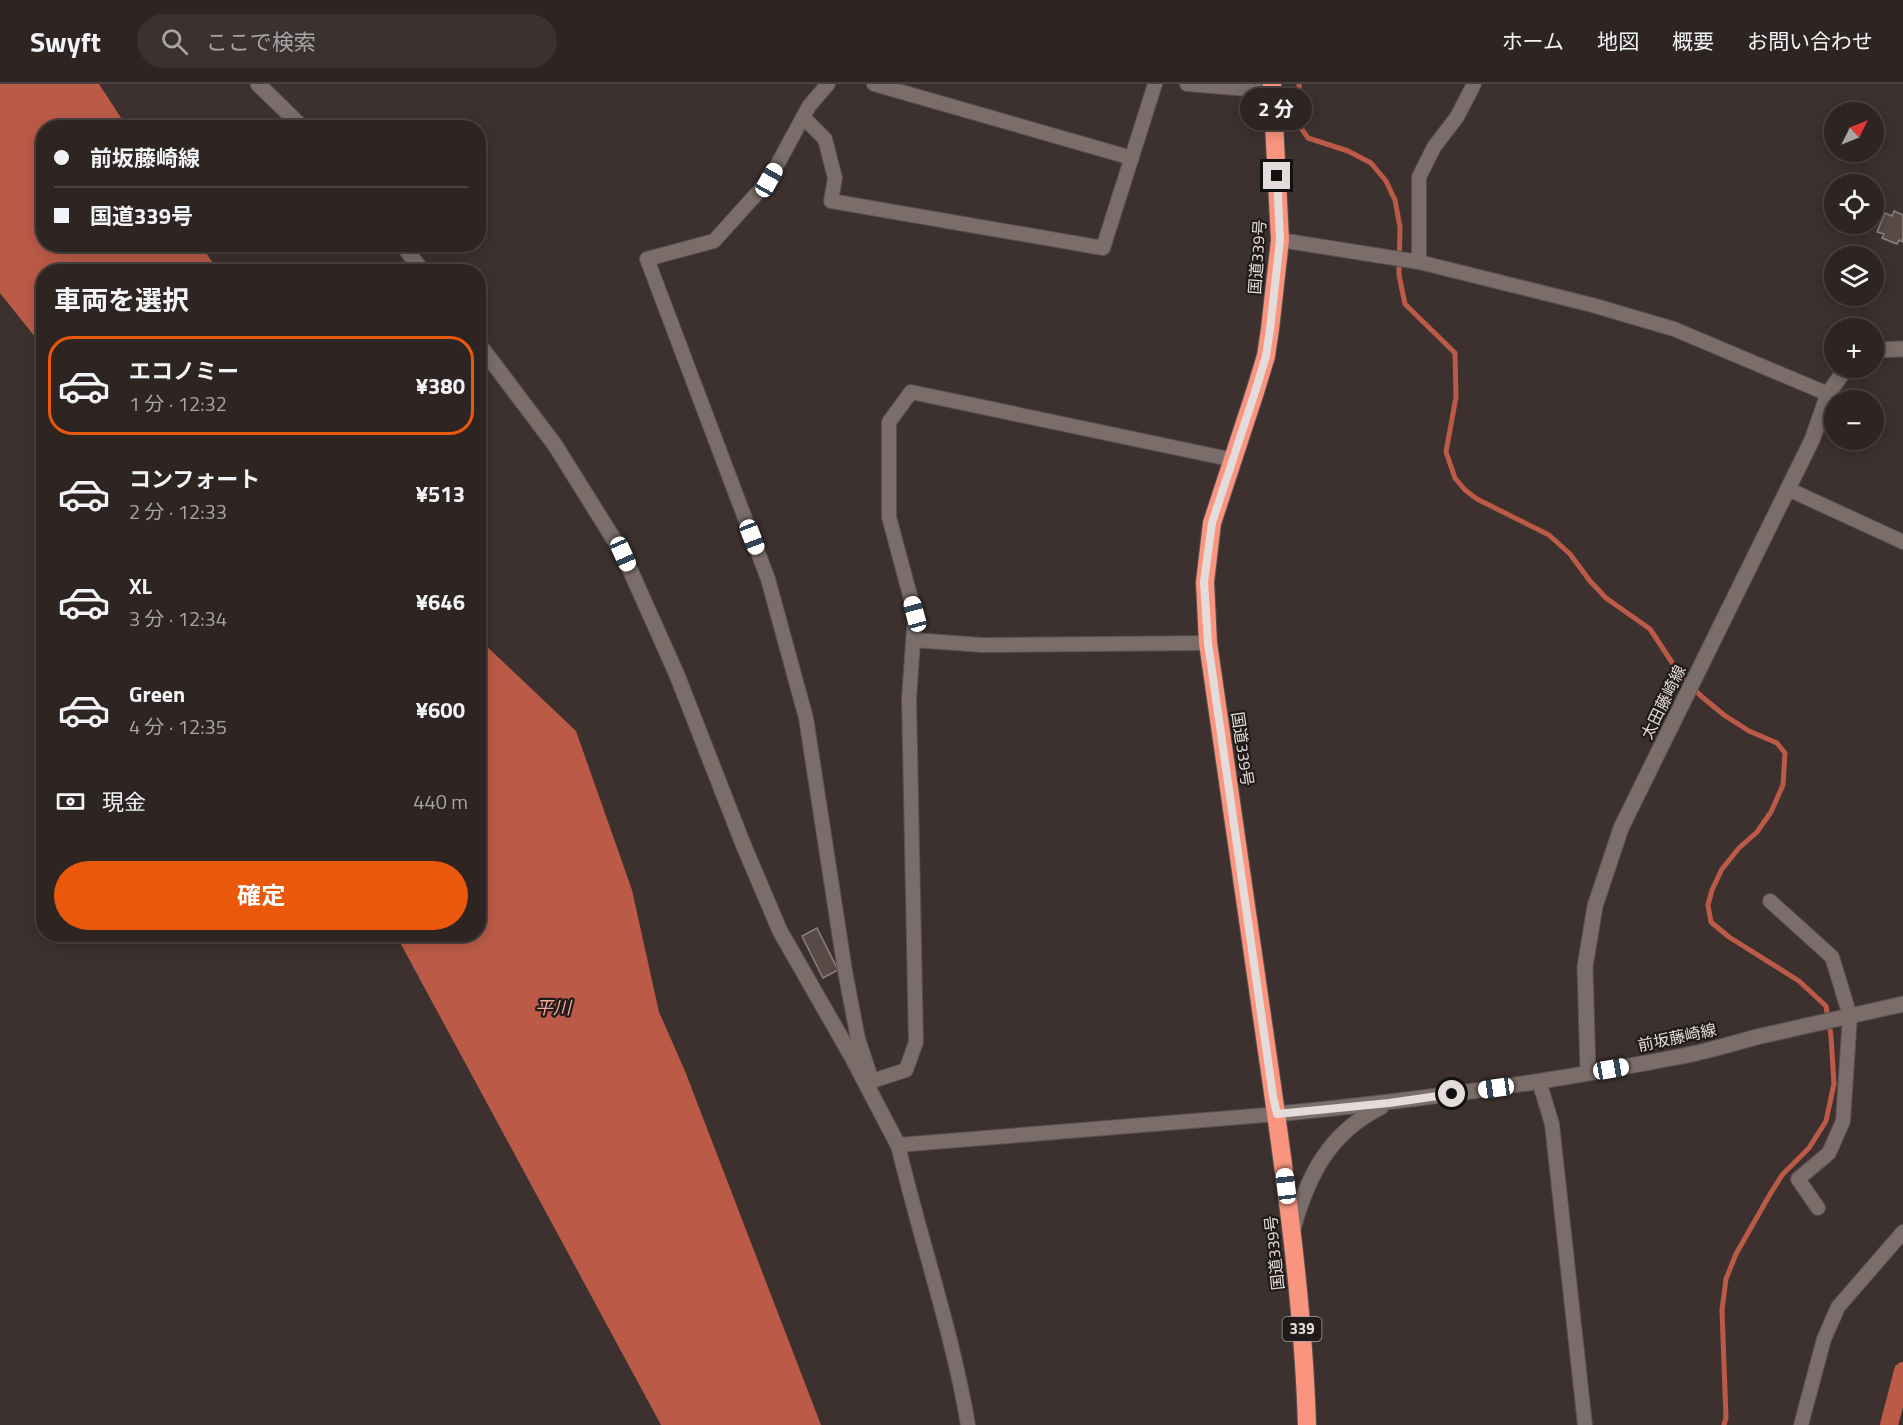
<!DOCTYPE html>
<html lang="ja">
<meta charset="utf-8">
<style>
:root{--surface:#2e2523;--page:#3a3130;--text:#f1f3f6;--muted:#a7a5a6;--line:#494241;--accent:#ea580c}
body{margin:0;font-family:"Titillium Web","Noto Sans JP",sans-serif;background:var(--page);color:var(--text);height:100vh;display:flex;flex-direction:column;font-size:22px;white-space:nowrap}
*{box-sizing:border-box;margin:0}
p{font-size:20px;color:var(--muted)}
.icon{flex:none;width:33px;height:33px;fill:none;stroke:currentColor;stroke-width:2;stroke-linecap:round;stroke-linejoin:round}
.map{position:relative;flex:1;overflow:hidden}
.drawer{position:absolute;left:36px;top:180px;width:450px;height:678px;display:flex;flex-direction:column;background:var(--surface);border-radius:24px;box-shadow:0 3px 15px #0003,0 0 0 2px var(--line)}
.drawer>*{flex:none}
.hud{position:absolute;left:36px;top:36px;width:450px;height:132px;border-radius:24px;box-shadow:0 3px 15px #0003,0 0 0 2px var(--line);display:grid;align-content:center;height:132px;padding:0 18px;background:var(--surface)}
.needle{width:39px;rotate:47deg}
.controls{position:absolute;left:1824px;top:18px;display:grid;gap:12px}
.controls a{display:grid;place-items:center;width:60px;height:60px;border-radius:50%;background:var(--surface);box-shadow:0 3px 15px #0003,0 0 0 2px var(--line);font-size:30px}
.end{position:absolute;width:27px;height:27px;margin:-14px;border:8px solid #e4dcda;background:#111;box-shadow:0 0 0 3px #111}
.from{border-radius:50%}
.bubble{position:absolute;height:42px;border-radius:21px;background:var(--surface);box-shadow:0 3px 15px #0003,0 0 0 2px var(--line);font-size:20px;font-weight:700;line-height:42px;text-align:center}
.car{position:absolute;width:18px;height:36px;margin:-18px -9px;border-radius:8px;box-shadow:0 0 4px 2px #0007;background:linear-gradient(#fff 24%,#345 0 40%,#fff 0 76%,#345 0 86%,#fff 0)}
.hud b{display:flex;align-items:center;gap:21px;height:57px;font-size:22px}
.hud b+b{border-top:2px solid var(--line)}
.hud i{width:15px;height:15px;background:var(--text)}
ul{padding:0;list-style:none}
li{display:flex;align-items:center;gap:18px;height:99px;margin:0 12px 9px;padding:0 6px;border:3px solid transparent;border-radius:24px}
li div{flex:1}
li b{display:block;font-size:22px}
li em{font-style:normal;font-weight:700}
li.selected{border-color:var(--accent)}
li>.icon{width:54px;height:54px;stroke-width:1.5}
h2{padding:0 18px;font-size:27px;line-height:72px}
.pay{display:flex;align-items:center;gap:15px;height:66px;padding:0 18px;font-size:22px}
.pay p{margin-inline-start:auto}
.cta{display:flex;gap:12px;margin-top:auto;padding:12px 18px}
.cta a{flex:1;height:69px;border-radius:36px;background:var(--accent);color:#fff;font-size:24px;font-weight:700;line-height:69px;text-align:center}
header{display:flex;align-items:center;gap:36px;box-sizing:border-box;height:84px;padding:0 30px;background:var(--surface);border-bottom:2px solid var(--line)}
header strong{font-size:28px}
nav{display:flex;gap:33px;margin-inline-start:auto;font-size:21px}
.search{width:420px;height:54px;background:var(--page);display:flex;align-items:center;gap:15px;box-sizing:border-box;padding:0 21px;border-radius:33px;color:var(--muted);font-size:22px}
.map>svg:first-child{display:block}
.water{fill:#bb5b47}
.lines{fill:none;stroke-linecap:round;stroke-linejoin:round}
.stream{stroke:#bb5b47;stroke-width:5}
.canal{stroke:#bb5b47;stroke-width:18}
.building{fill:#574a47;stroke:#8e807d;stroke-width:1.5}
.street-casing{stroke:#5a504e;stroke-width:16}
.secondary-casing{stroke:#5a504e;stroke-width:17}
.highway-casing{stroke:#5a504e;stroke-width:20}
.street{stroke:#7a6d6a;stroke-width:14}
.secondary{stroke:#7a6d6a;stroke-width:15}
.highway{stroke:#f9957f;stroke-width:18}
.route{stroke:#e4dcda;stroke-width:8}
.labels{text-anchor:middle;stroke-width:4.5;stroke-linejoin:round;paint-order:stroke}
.shield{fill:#201b1a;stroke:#a9a2a0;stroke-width:1.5}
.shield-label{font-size:15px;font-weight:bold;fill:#e4dcda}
.street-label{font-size:16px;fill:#e4dcda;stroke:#201b1a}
.water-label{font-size:18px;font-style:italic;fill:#f6a897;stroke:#201b1a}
</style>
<header>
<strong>Swyft</strong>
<div class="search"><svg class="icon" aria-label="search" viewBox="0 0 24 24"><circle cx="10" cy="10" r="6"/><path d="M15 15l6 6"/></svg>ここで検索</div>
<nav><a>ホーム</a><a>地図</a><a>概要</a><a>お問い合わせ</a></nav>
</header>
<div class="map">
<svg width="1903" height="1341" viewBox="0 0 1903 1341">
<rect width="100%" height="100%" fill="#3d312f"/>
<g class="water">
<path d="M0,0H99L127,43L44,44V160L201,161L218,187L44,188L43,263L0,209Z"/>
<path d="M479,555L576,647L632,806L659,928L685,987L821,1341H661L396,851L478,850Z"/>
</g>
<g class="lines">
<path class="stream" d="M1299,0L1301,44L1308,54L1348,67L1371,79L1386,97L1395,116L1400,143L1399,191L1405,220L1455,269L1456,313L1446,368L1455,394L1465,406L1477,415L1549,451L1570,470L1590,497L1606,514L1650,545L1681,592L1701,612L1724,631L1749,647L1777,659L1785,669L1783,701L1771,728L1757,748L1739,764L1722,785L1712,806L1708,821L1711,838L1729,853L1799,897L1826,922L1831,952L1834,1000L1826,1037L1809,1064L1782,1091L1769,1112L1736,1170L1726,1195L1722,1226L1726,1334L1724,1341"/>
<path class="canal" d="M1889,1341L1903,1287"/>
</g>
<g class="building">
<path d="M1894,127L1903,131V158L1899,156L1897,160L1882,154L1884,150L1877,148L1885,129L1892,132Z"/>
<path d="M817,844L838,886L823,894L802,852Z"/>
</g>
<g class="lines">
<defs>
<g id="street">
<path d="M828,0L809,22L769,96L714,157L647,175L768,495L806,634L845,887L858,955L872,997L869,1006"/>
<path d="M874,0L1132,74"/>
<path d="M1187,0L1273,7"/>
<path d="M803,33L825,55L835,94L831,117L1103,164L1155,0"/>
<path d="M1280,156L1419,178L1592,221L1674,245L1828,310"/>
<path d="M1419,178V93L1434,63L1457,33L1474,0"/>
<path d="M1788,405L1903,458"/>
<path d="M913,556L982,561L1208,559"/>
<path d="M1770,817L1832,873L1850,932L1843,1037L1829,1069L1798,1095L1818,1124"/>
<path d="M872,997L906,986L916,958L909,615L915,530L889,433V338L911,308L1234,376"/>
<path d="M1539,997L1552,1040L1585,1341"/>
<path d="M968,1341C952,1246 920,1155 898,1061L1277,1030"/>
<path d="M1801,1341L1824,1255L1838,1223L1903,1148"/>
</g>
<g id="secondary">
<path d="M258,0L303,44"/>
<path d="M402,160L423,188"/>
<path d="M478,259L555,361L623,470L677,591L743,760L780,847L852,973L898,1061"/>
<path d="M1874,266L1903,265"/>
<path d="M1588,988L1585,883L1595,822L1621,744L1812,356L1828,310L1846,284"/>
<path d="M1277,1030C1411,1017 1545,999 1677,973C1706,968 1733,959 1761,952C1808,941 1856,931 1903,920"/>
<path d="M1293,1145C1308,1091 1329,1049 1381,1023"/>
</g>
<path id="highway" d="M1272,0L1280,156L1270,245L1266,272L1255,308L1212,439L1205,498L1208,559C1228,695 1247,831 1267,967C1285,1091 1303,1215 1307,1341"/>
</defs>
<use href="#street" class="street-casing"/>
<use href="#secondary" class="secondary-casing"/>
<use href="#highway" class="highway-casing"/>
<use href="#street" class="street"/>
<use href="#secondary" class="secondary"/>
<use href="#highway" class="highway"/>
</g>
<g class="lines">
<path class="route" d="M1277,92L1280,156L1270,245L1266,272L1255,308L1212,439L1204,498L1208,559L1273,1012L1277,1030L1389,1019L1452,1010"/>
</g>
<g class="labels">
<rect class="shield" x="1282.5" y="1233" width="39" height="24" rx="4.5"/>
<g class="shield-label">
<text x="1302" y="1250">339</text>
</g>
<g class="street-label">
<text transform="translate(1257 173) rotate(-86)" y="6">国道339号</text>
<text transform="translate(1663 618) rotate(-64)" y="6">太田藤崎線</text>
<text transform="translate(1243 665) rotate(82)" y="6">国道339号</text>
<text transform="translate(1677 953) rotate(-12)" y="6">前坂藤崎線</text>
<text transform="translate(1274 1169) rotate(-96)" y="6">国道339号</text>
</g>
<g class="water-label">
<text x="553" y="930">平川</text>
</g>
</g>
</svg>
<div class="controls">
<a><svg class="needle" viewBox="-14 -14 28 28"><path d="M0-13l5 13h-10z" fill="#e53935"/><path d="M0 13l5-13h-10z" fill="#a7a5a6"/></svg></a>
<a><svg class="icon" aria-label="locate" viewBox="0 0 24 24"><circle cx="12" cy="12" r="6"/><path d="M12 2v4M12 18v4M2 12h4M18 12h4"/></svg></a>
<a><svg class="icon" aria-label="layers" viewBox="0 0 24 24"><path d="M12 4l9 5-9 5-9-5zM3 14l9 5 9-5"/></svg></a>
<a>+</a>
<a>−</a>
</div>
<i class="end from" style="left:1452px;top:1010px"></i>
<i class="end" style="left:1277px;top:92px"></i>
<div class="bubble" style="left:1240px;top:4px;width:72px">2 分</div>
<i class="car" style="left:769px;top:96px;rotate:29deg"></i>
<i class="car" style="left:752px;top:453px;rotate:159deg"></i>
<i class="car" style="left:623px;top:470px;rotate:156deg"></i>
<i class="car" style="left:915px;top:530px;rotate:345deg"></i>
<i class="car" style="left:1611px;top:985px;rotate:80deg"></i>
<i class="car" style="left:1496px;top:1004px;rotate:262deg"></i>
<i class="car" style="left:1286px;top:1102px;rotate:353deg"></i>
<div class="hud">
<b><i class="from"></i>前坂藤崎線</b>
<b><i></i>国道339号</b>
</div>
<section class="drawer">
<h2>車両を選択</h2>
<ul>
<li class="selected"><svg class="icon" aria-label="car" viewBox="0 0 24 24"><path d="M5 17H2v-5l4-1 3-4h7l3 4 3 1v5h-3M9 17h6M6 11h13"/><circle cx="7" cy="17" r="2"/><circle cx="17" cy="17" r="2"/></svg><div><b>エコノミー</b><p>1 分 · 12:32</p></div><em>¥380</em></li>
<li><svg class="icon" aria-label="car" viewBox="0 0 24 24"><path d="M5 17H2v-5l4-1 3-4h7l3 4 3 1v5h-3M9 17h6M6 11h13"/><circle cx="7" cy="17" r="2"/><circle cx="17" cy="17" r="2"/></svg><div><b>コンフォート</b><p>2 分 · 12:33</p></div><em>¥513</em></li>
<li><svg class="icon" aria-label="car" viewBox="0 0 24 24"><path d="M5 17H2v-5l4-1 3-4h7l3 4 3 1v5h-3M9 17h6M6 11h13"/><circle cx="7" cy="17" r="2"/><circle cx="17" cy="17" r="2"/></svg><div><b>XL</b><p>3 分 · 12:34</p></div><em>¥646</em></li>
<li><svg class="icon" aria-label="car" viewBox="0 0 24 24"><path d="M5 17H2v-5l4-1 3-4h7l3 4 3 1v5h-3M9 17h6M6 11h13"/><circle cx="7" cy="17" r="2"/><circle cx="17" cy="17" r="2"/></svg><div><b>Green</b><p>4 分 · 12:35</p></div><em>¥600</em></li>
</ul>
<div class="pay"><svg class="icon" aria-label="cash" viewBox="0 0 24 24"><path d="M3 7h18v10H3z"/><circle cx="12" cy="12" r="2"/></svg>現金<p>440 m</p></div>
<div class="cta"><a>確定</a></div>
</section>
</div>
